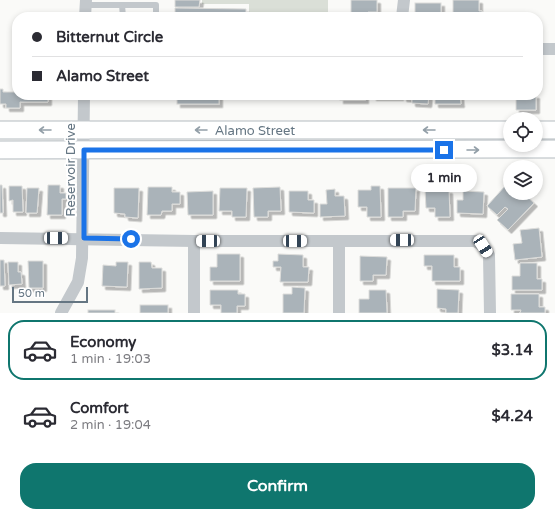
<!DOCTYPE html>
<meta charset="utf-8">
<style>
:root{--surface:#fff;--page:#f7f7f7;--text:#2b2b33;--muted:#7c7c81;--line:#e1e1e2;--accent:#0f766e}
body{margin:0;font-family:"Varela Round",sans-serif;background:var(--page);color:var(--text);height:100vh;display:flex;flex-direction:column;font-size:15px;white-space:nowrap}
*{box-sizing:border-box;margin:0}
p{font-size:13px;color:var(--muted)}
.icon{flex:none;width:22px;height:22px;fill:none;stroke:currentColor;stroke-width:2;stroke-linecap:round;stroke-linejoin:round}
.map{position:relative;height:313px;overflow:hidden}
.sheet{display:flex;flex-direction:column;background:var(--surface);flex:1}
.sheet>*{flex:none}
.hud{position:absolute;left:12px;top:12px;width:531px;height:88px;border-radius:16px;box-shadow:0 2px 6px #0003;display:grid;align-content:center;height:88px;padding:0 20px;background:var(--surface)}
.buttons{position:absolute;left:503px;top:112px;display:grid;gap:8px}
.buttons a{display:grid;place-items:center;width:40px;height:40px;border-radius:50%;background:var(--surface);box-shadow:0 2px 6px #0003;font-size:20px}
.scale{position:absolute;left:12px;bottom:10px;width:76px;box-sizing:border-box;padding-left:4px;border:2px solid #657683;border-top:0;font-size:11px;line-height:14px;white-space:nowrap;color:#657683;-webkit-text-stroke:3px #fff;paint-order:stroke}
.end{position:absolute;width:18px;height:18px;margin:-9px;border:5px solid #1a73e8;background:#fff;box-shadow:0 0 0 2px #fff}
.from{border-radius:50%}
.bubble{position:absolute;height:28px;border-radius:14px;background:var(--surface);box-shadow:0 2px 6px #0003;font-size:13px;font-weight:700;line-height:28px;text-align:center}
.car{position:absolute;width:12px;height:24px;margin:-12px -6px;border-radius:5px;box-shadow:0 0 3px 1px #0007;background:linear-gradient(#fff 24%,#345 0 40%,#fff 0 76%,#345 0 86%,#fff 0)}
.hud b{display:flex;align-items:center;gap:14px;height:38px;font-size:15px}
.hud b+b{border-top:1px solid var(--line)}
.hud i{width:10px;height:10px;background:var(--text)}
ul{padding:7px 0 0;list-style:none}
li{display:flex;align-items:center;gap:12px;height:60px;margin:0 8px 6px;padding:0 12px;border:2px solid transparent;border-radius:16px}
li div{flex:1}
li b{display:block;font-size:15px}
li em{font-style:normal;font-weight:700}
li.current{border-color:var(--accent)}
li>.icon{width:36px;height:36px;stroke-width:1.5}
.cta{display:flex;gap:8px;margin-top:auto;padding:8px 20px}
.cta a{flex:1;height:46px;border-radius:16px;background:var(--accent);color:#fff;font-size:16px;font-weight:700;line-height:46px;text-align:center}
.map>svg:first-child{display:block}
.green{fill:#dadfd7}
.building{fill:#aab3b9;stroke:#dcdcda;filter:url(#shadow)}
.lines{fill:none;stroke-linecap:round;stroke-linejoin:round}
.secondary-casing{stroke:#b3babf;stroke-width:19}
.service{stroke:#c3c8cc;stroke-width:6}
.minor{stroke:#c3c8cc;stroke-width:12}
.secondary{stroke:#fff;stroke-width:17}
.oneway{stroke:#939fa8}
.route{stroke:#1a73e8;stroke-width:5}
.labels{text-anchor:middle;stroke-width:4;stroke-linejoin:round;paint-order:stroke}
.street-label{font-size:13px;fill:#657683;stroke:#fff}
</style>
<div class="map">
<svg width="555" height="313" viewBox="0 0 555 313">
<defs>
<filter id="shadow"><feDropShadow dx="3.5" dy="3.5" stdDeviation="0" flood-color="#0004"/></filter>
</defs>
<rect width="100%" height="100%" fill="#fafaf8"/>
<path class="green" d="M202,0H328V17H249V4H202Z"/>
<g class="building">
<path d="M175,0H200L199,7H175Z"/>
<path d="M351,0H377V12H368V17H351Z"/>
<path d="M453,0H479V11H482L481,17H453Z"/>
<rect x="415" y="3" width="26" height="14"/>
<path d="M175,8L246,9V17H175Z"/>
<path d="M16,84L17,95H48V102H20V108H6V104H0V89H3V92H16Z"/>
<rect x="177" y="95" width="42" height="9"/>
<rect x="340" y="95" width="25" height="5"/>
<rect x="373" y="95" width="27" height="2"/>
<path d="M403,95H429L428,104L412,103V99L403,98Z"/>
<path d="M435,95H460L461,104H435Z"/>
<path d="M530,95H536V110H516V96Z"/>
<path d="M0,185H2L3,213H0Z"/>
<path d="M48,185H60V193H66V199H62V215H47Z"/>
<path d="M510,185V193H523L534,203L508,230L497,220L508,209L505,207L497,215L487,206L505,186L507,188Z"/>
<path d="M9,186H22L23,212H13V200L9,201Z"/>
<path d="M371,186H380L381,217H367V207H358V190H371Z"/>
<path d="M148,187H172V192H180V204H172V211H162L161,215H147Z"/>
<path d="M280,187L281,211H268V217H254L253,188Z"/>
<path d="M27,188H39L37,213H26Z"/>
<path d="M114,188H139L138,218L125,217V214L114,213Z"/>
<path d="M220,188H247L246,217H232V211H219Z"/>
<path d="M388,188H416L415,211H403V217H388Z"/>
<path d="M335,189V196H344L345,216L320,217V204H327L326,190Z"/>
<path d="M425,190H449L450,217H435V208H426Z"/>
<path d="M213,191V215H188L187,192Z"/>
<path d="M289,191H308V200H314V213L289,212Z"/>
<path d="M463,191L484,192L483,214L457,213V200H463Z"/>
<path d="M539,228L542,257L515,260L513,244L522,243L520,230Z"/>
<path d="M217,254H240V281H210V267H217Z"/>
<path d="M278,254L303,255V267H309L308,282H280L281,267H273V261H278Z"/>
<path d="M424,255H454V267H460V281H432V266H424Z"/>
<path d="M360,256L387,257L386,275H373V281H360Z"/>
<path d="M0,260H4L5,286H0Z"/>
<path d="M28,261H43V288H29Z"/>
<path d="M8,262H18V272H21L22,284L9,285Z"/>
<path d="M116,262H128L127,287L102,286L103,265L116,266Z"/>
<path d="M139,262H151L152,268H162V288L139,289Z"/>
<path d="M520,263H537V279H542V290H512V276H520Z"/>
<path d="M292,287L305,288L304,313H283V294H292Z"/>
<path d="M437,289L459,290L458,313H446V309L437,308Z"/>
<path d="M210,290H238V294H245V306H237V313H221V305H210Z"/>
<path d="M369,290H386L387,313H359V299H369Z"/>
<path d="M511,294H539V307H545V313H520L521,310H511Z"/>
<rect x="140" y="305" width="28" height="8"/>
<rect x="88" y="310" width="27" height="3"/>
</g>
<g class="lines">
<defs>
<g id="secondary">
<path d="M0,130H510"/>
<path d="M536,130H555"/>
<path d="M0,150L555,149"/>
</g>
</defs>
<use href="#secondary" class="secondary-casing"/>
<g class="service">
<path d="M86,5H156V17"/>
<path d="M122,5L123,17"/>
<path d="M124,95H155"/>
</g>
<g class="minor">
<path d="M85,17L86,0"/>
<path d="M402,17L404,0"/>
<path d="M538,49H555"/>
<path d="M0,238L194,241H475L483,246L489,255L490,313"/>
<path d="M339,241V313"/>
<path d="M61,313L78,282L82,258L84,95"/>
<path d="M194,313V241"/>
</g>
<use href="#secondary" class="secondary"/>
</g>
<defs><path id="oneway-shaft" d="M-6 0H5M1.5-3L5.5 0L1.5 3" fill="none" stroke-width="1.6" stroke-linecap="round" stroke-linejoin="round"/></defs>
<g class="oneway">
<use href="#oneway-shaft" transform="translate(45 130) rotate(-180)"/>
<use href="#oneway-shaft" transform="translate(201 130) rotate(180)"/>
<use href="#oneway-shaft" transform="translate(429 130) rotate(180)"/>
<use href="#oneway-shaft" transform="translate(473 150)"/>
</g>
<g class="lines">
<path class="route" d="M131,239L84,238V150H444"/>
</g>
<g class="labels">
<g class="street-label">
<text x="255" y="135">Alamo Street</text>
<text transform="translate(70 170) rotate(-90)" y="5">Reservoir Drive</text>
</g>
</g>
</svg>
<div class="buttons">
<a><svg class="icon" aria-label="locate" viewBox="0 0 24 24"><circle cx="12" cy="12" r="6"/><path d="M12 2v4M12 18v4M2 12h4M18 12h4"/></svg></a>
<a><svg class="icon" aria-label="layers" viewBox="0 0 24 24"><path d="M12 4l9 5-9 5-9-5zM3 14l9 5 9-5"/></svg></a>
</div>
<div class="scale">50 m</div>
<i class="end from" style="left:131px;top:239px"></i>
<i class="end" style="left:444px;top:150px"></i>
<div class="bubble" style="left:411px;top:164px;width:66px">1 min</div>
<i class="car" style="left:56px;top:238px;rotate:90deg"></i>
<i class="car" style="left:402px;top:240px;rotate:270deg"></i>
<i class="car" style="left:208px;top:241px;rotate:270deg"></i>
<i class="car" style="left:295px;top:241px;rotate:90deg"></i>
<i class="car" style="left:483px;top:246px;rotate:147deg"></i>
<div class="hud">
<b><i class="from"></i>Bitternut Circle</b>
<b><i></i>Alamo Street</b>
</div>
</div>
<section class="sheet">
<ul>
<li class="current"><svg class="icon" aria-label="car" viewBox="0 0 24 24"><path d="M5 17H2v-5l4-1 3-4h7l3 4 3 1v5h-3M9 17h6M6 11h13"/><circle cx="7" cy="17" r="2"/><circle cx="17" cy="17" r="2"/></svg><div><b>Economy</b><p>1 min · 19:03</p></div><em>$3.14</em></li>
<li><svg class="icon" aria-label="car" viewBox="0 0 24 24"><path d="M5 17H2v-5l4-1 3-4h7l3 4 3 1v5h-3M9 17h6M6 11h13"/><circle cx="7" cy="17" r="2"/><circle cx="17" cy="17" r="2"/></svg><div><b>Comfort</b><p>2 min · 19:04</p></div><em>$4.24</em></li>
</ul>
<div class="cta"><a>Confirm</a></div>
</section>
